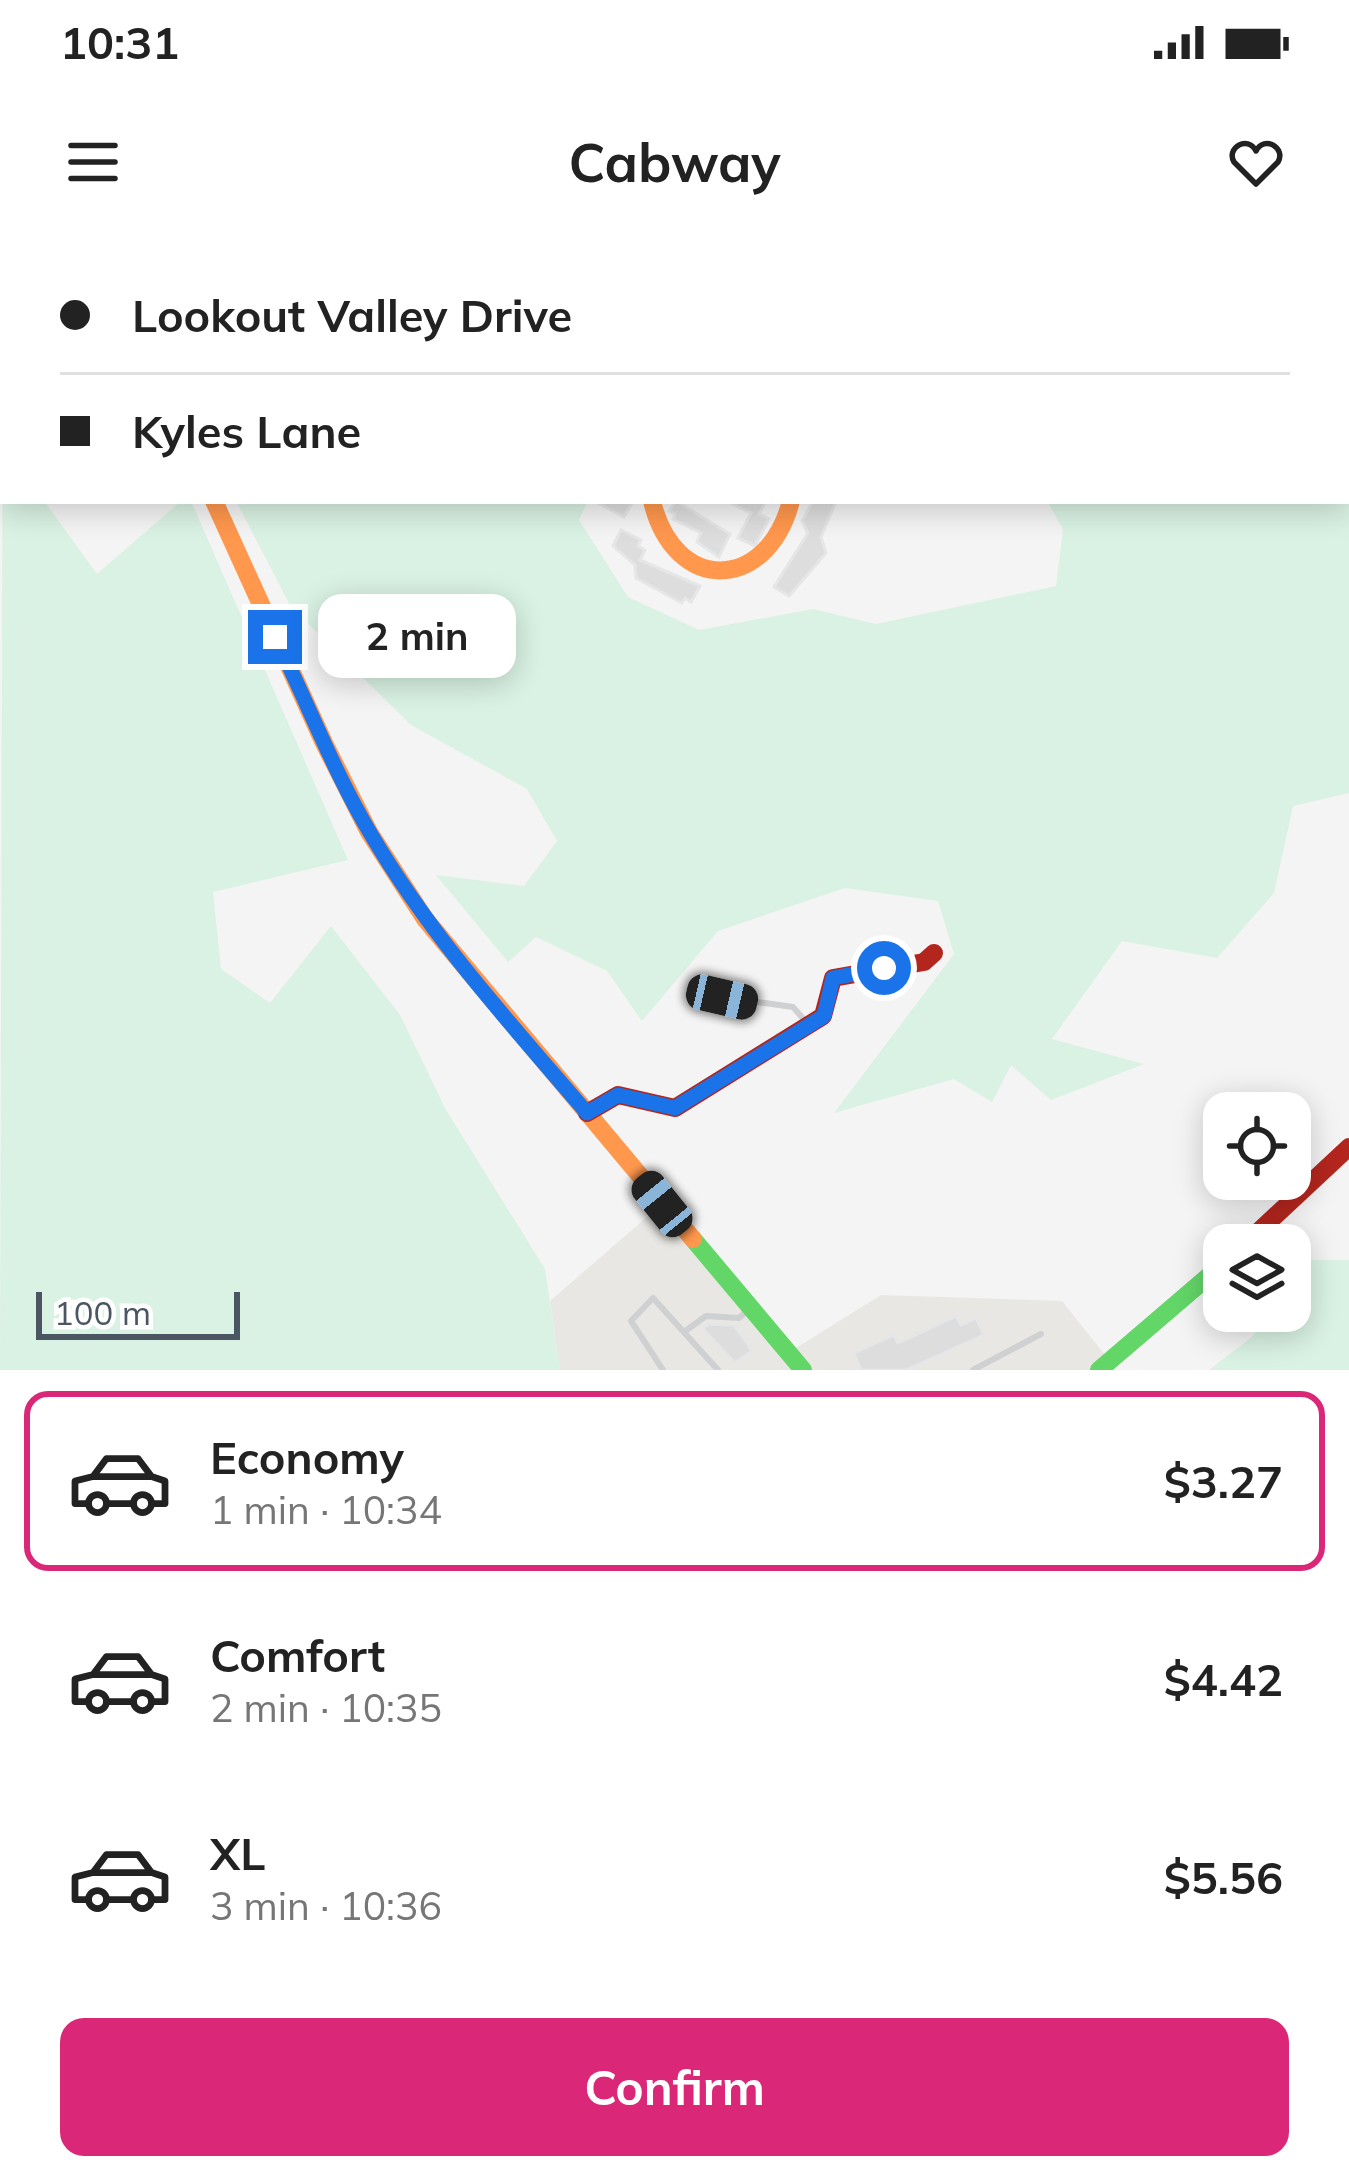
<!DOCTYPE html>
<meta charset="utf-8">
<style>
:root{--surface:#fff;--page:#f6f6f6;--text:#222;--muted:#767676;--line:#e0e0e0;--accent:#db2777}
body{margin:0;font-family:Mulish,sans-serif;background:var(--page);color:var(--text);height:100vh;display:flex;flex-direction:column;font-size:45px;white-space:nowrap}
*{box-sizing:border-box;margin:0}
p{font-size:39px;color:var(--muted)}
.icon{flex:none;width:66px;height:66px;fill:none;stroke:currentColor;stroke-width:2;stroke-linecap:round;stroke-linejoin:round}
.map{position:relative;height:1130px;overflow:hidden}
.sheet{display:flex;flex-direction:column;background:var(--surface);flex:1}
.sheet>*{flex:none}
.hud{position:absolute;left:0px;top:0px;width:1350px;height:264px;box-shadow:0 6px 30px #0003;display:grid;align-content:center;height:264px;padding:0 60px;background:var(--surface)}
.fabs{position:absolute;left:1203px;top:852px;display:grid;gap:24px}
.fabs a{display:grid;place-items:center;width:108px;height:108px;border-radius:24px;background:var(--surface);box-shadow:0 6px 30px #0003;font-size:60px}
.scale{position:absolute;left:36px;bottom:30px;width:204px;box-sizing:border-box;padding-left:12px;border:6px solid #4a5661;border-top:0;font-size:33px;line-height:42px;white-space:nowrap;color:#4a5661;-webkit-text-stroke:9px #fff;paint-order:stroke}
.end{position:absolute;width:54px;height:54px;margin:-27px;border:15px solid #1a73e8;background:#fff;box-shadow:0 0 0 6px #fff}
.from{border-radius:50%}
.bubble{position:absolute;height:84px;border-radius:24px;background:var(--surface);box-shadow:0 6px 30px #0003;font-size:39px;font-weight:700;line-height:84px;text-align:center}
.car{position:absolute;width:36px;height:72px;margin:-36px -18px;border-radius:15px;box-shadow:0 0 9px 3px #0007;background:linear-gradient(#222 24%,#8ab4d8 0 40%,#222 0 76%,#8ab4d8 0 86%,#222 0)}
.hud b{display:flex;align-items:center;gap:42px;height:114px;font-size:45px}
.hud b+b{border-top:3px solid var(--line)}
.hud i{width:30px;height:30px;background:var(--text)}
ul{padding:21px 0 0;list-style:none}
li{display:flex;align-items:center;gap:36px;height:180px;margin:0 24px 18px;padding:0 36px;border:6px solid transparent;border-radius:24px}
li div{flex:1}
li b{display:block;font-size:45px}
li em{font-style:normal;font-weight:700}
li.on{border-color:var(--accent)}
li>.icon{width:108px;height:108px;stroke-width:1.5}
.primary-button{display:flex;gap:24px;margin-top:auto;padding:24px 60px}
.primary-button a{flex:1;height:138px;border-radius:24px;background:var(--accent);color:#fff;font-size:48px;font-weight:700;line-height:138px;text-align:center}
.status{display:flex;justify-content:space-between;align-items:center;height:84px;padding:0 60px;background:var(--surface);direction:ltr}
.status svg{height:33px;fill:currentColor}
header{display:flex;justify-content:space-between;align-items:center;height:156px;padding:0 60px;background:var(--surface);font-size:54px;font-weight:700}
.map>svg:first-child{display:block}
.commercial{fill:#e8e7e3}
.green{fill:#d9f2e3}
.building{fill:#ddddde;stroke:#e5e6e7;stroke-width:3}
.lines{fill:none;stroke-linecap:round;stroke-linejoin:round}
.lane{stroke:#ced0d2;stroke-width:6}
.street{stroke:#ced0d2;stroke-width:12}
.fast{stroke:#63d668;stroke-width:18}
.slow{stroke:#ff974d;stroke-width:18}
.jam{stroke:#b3261e;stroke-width:18}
.route{stroke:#1a73e8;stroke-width:15}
</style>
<div class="status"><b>10:31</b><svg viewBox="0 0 49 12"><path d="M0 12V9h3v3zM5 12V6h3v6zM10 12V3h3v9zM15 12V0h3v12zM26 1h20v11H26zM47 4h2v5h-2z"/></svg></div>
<header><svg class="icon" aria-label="menu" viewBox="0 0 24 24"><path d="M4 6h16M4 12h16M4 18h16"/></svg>Cabway<svg class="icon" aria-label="heart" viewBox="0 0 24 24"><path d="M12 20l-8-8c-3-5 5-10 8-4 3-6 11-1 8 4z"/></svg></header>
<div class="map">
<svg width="1349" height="1130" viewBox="0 0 1349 1130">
<rect width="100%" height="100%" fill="#f4f4f4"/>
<path class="commercial" d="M662,964L788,1113L881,1055L1062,1061L1110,1121L1099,1130H560L550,1061Z"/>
<g class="green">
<path d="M77,0H380L384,3H80Z"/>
<path d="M986,0H1349V553L1293,566L1274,653L1217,718L1122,701L1052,799L1144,824L1051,860L1011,825L992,862L954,839L834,873L954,714L938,661L845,648L718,691L642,781L607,731L536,697L508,722L436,635L524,646L557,601L527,549L411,485L291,367L236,261H588L579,280L628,357L699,390L813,369L876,384L1056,346L1063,289L1047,261H1347V3Z"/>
<path d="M3,68V261H44L97,334L181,261H191L348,620L213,652L221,729L270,763L331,686L400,775L446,870L545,1029L560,1130H0Z"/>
<path d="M1310,1020H1349V1130H1209L1252,1097L1272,1071H1290V1047Z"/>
</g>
<g class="building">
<path d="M594,261H633L624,277Z"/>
<path d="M676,261L730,294L719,317L697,302L701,293L673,279L675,274L669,271Z"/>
<path d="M727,261H766L759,274L769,279L755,306L738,298L751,273Z"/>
<path d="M813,261H836L821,297L826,313L789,356L774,347L808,293L802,281Z"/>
<path d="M621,290L641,300L638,306L645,310L640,320L700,346L691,362L685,358L682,363L636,338L635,325L613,306Z"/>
<path d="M956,1076L961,1085L976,1078L984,1095L906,1130H861L854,1113L894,1095L898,1103Z"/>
<path d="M708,1084L734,1085L752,1111L735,1123L702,1088Z"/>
</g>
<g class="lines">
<g class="lane">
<path d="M1171,0L1177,3"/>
<path d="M722,757L793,767L807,783"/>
<path d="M684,1092L706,1076L739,1078L749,1069"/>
<path d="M663,1130L631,1081L653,1058L718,1130"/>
<path d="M973,1130L1041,1094"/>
</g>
<g class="street">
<path d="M581,0L587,3"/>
<path d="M827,0L833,3"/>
<path d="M772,3L773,0"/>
</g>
<g class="fast">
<path d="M32,0L34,3"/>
<path d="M693,999L803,1130"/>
<path d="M1099,1130L1224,1023"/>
</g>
<g class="slow">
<path d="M214,261L324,503L369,592L425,679L693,999"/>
<path d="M652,261C674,354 767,353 791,261"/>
</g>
<g class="jam">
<path d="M587,873L618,855L675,868L823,776L833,738L924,722L934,713"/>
<path d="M1244,1005L1349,907"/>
</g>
</g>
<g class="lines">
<path class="route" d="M275,397C308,463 334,533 372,596C432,698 511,784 587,873L618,855L675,868L824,776L833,738L884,728"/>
</g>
</svg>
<div class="fabs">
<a><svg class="icon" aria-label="locate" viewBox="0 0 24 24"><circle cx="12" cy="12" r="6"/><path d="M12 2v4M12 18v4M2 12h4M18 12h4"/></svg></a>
<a><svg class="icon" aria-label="layers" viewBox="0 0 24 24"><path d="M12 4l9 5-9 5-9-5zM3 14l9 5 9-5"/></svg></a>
</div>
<div class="scale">100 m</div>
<i class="end from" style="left:884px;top:728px"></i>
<i class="end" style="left:275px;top:397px"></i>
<div class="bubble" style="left:318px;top:354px;width:198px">2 min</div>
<i class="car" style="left:722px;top:757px;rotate:103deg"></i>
<i class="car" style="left:662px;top:964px;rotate:321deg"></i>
<div class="hud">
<b><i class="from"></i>Lookout Valley Drive</b>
<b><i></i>Kyles Lane</b>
</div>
</div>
<section class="sheet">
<ul>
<li class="on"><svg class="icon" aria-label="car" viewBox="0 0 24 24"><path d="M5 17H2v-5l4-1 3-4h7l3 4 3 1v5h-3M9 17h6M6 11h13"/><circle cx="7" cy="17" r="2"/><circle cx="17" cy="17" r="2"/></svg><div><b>Economy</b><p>1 min · 10:34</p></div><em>$3.27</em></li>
<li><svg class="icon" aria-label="car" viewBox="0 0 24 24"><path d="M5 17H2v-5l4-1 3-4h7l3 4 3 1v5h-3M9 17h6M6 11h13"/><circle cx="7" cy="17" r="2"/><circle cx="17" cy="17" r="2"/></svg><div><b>Comfort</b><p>2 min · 10:35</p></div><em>$4.42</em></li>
<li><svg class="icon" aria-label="car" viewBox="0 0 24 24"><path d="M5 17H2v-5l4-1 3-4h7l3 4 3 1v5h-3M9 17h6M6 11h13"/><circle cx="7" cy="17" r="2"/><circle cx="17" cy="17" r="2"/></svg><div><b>XL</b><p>3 min · 10:36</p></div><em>$5.56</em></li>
</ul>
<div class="primary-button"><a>Confirm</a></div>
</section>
